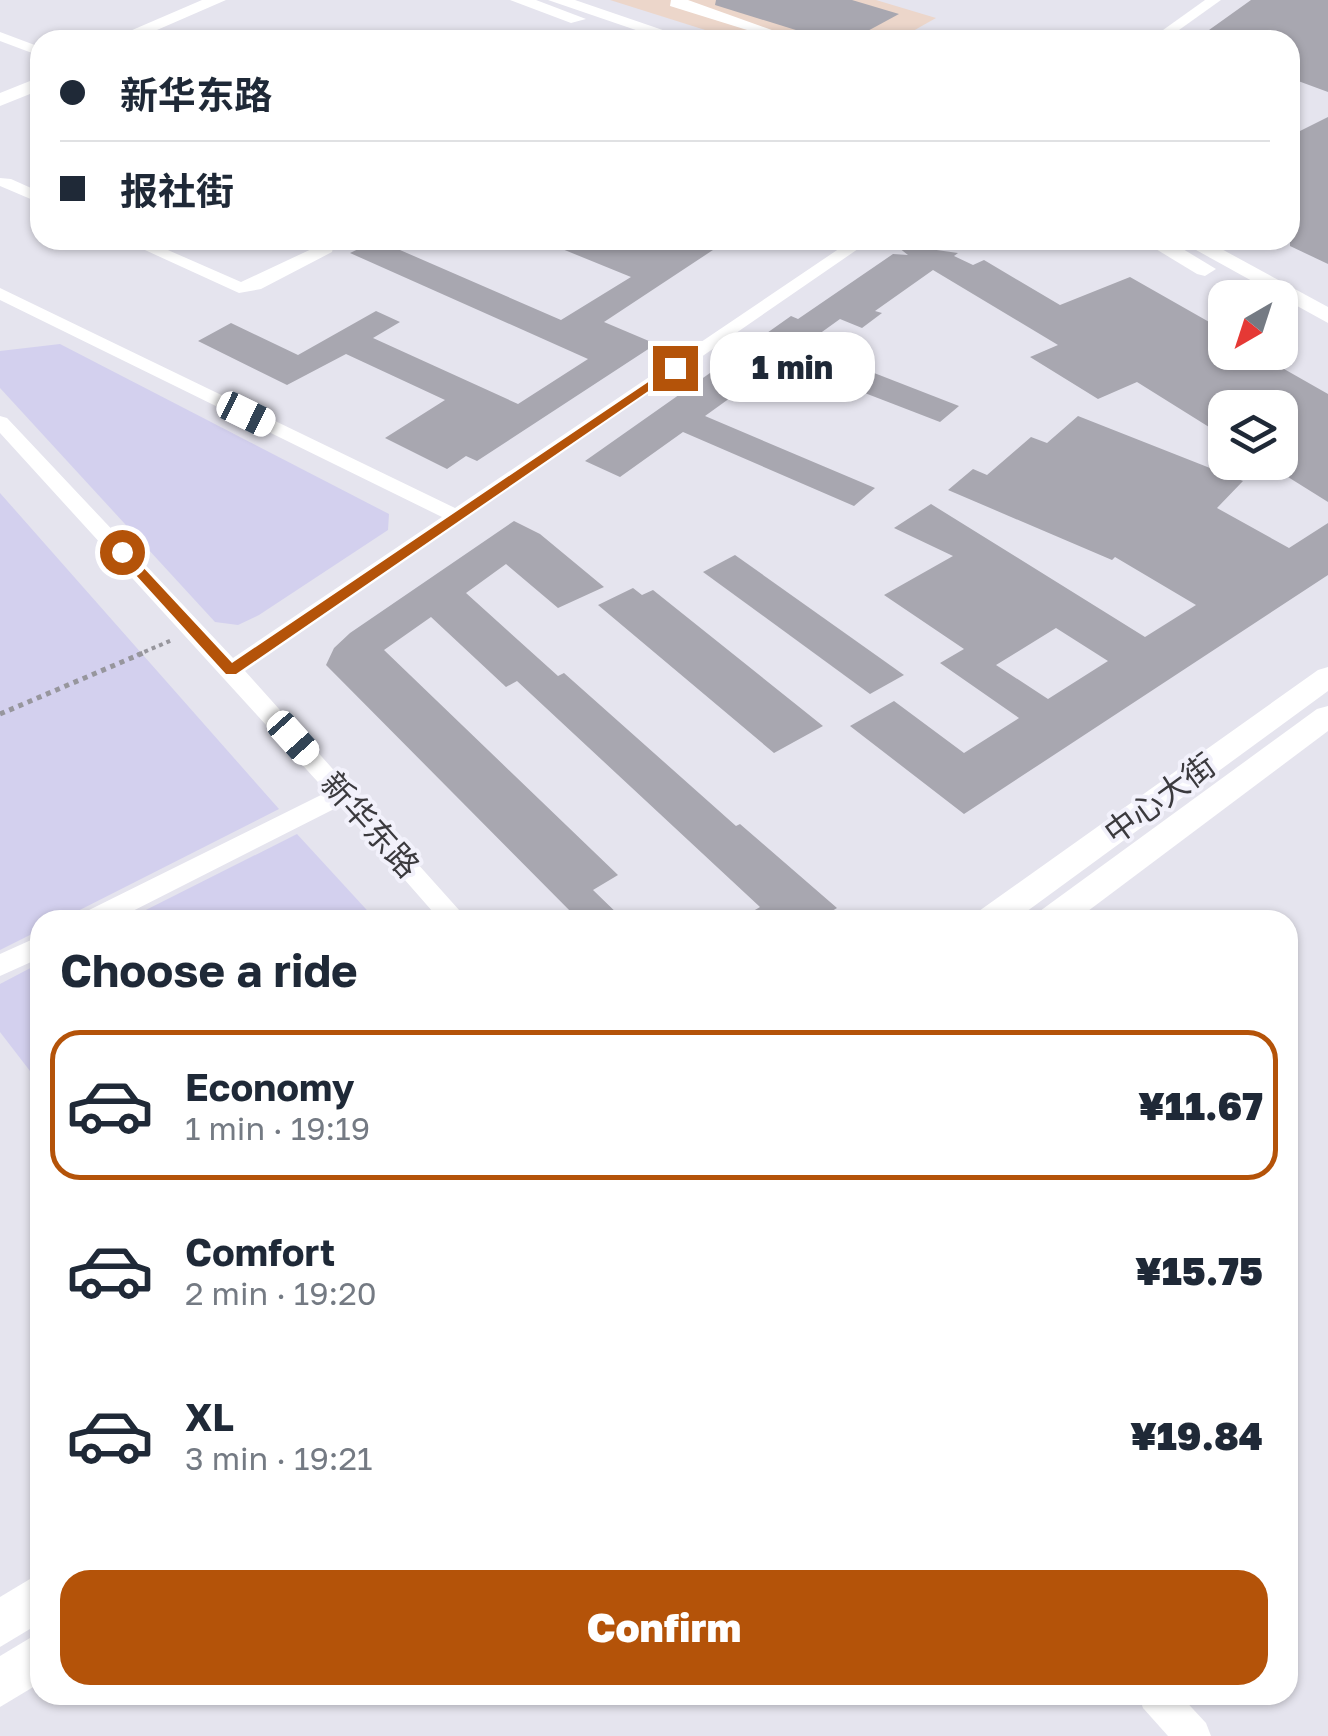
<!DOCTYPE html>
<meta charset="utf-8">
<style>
:root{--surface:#fff;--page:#f6f6f7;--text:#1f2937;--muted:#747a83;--line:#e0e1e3;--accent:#b45309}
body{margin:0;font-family:"Golos Text","Noto Sans SC",sans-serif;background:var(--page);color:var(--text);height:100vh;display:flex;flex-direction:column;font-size:38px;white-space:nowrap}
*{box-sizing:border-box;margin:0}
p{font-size:32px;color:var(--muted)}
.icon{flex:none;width:55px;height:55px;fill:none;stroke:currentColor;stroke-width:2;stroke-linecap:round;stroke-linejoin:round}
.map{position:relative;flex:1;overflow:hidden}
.panel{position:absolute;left:30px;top:910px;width:1268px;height:795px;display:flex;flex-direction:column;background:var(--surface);border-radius:30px;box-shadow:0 2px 8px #0004}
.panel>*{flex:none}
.guide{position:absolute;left:30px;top:30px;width:1270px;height:220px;border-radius:30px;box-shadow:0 2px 8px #0004;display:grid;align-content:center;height:220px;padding:0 30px;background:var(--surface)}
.needle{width:65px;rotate:219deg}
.buttons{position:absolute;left:1208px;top:280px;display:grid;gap:20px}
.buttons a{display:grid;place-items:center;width:90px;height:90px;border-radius:20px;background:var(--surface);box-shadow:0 2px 8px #0004;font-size:50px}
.end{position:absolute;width:45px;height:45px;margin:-22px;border:12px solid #b45309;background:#fff;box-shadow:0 0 0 5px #fff}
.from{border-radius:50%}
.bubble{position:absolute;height:70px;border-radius:30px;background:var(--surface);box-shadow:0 2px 8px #0004;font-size:32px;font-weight:800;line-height:70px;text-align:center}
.car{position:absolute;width:30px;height:60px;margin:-30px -15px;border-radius:12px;box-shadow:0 0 8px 2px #0007;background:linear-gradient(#fff 24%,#345 0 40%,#fff 0 76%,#345 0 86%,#fff 0)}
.guide b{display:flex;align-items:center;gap:35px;height:95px;font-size:38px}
.guide b+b{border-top:2px solid var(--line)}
.guide i{width:25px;height:25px;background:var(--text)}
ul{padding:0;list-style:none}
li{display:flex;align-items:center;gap:30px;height:150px;margin:0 20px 15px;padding:0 10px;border:5px solid transparent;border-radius:30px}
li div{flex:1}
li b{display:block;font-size:38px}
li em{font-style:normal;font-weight:800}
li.selected{border-color:var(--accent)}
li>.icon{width:90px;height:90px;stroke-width:1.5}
h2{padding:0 30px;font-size:45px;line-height:120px}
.action{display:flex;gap:20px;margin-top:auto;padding:20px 30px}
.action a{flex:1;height:115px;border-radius:30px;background:var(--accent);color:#fff;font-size:40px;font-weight:800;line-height:115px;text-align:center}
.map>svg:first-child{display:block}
.medical{fill:#ecd6ca}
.green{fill:#d3d0ee}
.building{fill:#a8a7b0;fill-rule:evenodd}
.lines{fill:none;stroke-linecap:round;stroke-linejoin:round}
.path-far1{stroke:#97969d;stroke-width:4;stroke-dasharray:4 4;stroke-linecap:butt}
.path{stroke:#97969d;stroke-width:5;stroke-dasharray:5 5;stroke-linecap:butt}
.minor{fill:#fff;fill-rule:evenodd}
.major{fill:#fff;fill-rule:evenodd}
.route{fill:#b45309}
.labels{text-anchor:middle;stroke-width:8;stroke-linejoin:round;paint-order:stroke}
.street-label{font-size:32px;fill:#3b3a3e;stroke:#f2f1fb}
</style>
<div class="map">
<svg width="1328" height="1736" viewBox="0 0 1328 1736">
<rect width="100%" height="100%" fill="#e5e4ee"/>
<path class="medical" d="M610,0H876L936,18L897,40H737Z"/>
<g class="green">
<path d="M60,344L389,514L388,530L259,615L238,625L215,622L0,388V351Z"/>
<path d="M0,493L279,809L60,920H40V930L0,950Z"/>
<path d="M297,834L376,920H126Z"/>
<path d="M40,963V1084L0,1032V984Z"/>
</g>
<g class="building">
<path d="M716,0H852L899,14L851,40H828L715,5Z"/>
<path d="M1251,0H1328V92L1290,78V40H1195Z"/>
<path d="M1328,117V264L1290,246V136Z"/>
<path d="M377,240L561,320L631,277L540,240H695L716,248L604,322L656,344L477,461L466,456L447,469L385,438L445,400L346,354L287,385L198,341L231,323L298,355L376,311L400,322L373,338L518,404L588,359L350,253Z"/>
<path d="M894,244L958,253L954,256L973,265L984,260L1060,305L1130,277L1225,331V352H1254L1328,394V502L1280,472V408H1225V437L1137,382L1098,399L1030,357L1058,345L933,270L875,311L882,313L862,328L840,319L705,416L875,488L854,506L683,432L620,477L585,461L791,316L798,319L893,254L908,255Z"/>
<path d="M851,364L959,406L940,422L831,380Z"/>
<path d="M1078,416L1243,481L1217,508L1289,548L1328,523V575L964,814L850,726L894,701L964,753L1019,718L940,663L964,649L884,595L953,556L894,528L931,504L1145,637L1196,605L1115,557L1112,560L948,490L973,469L987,475L1031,437L1047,443ZM1056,628L1108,661L1048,699L996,665Z"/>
<path d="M514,521L540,534L604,587L558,608L506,564L466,593L558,676L564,673L736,826L740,824L837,908L817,920H738L760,907L517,681L506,687L431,617L384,650L618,875L593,890L624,920H579L326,665L334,648L350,633Z"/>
<path d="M735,555L904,675L870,694L703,572Z"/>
<path d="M633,588L642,595L653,590L823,726L774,753L598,605Z"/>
</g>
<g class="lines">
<path class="path-far1" d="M137,655L172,640"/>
<path class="path" d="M0,714L143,653"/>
<g class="minor">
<path d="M671,0H688L800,40H779L670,6Z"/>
<path d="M1205,0H1221L1165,40H1149Z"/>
<path d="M0,32L40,47V56L0,41Z"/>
<path d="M0,178L11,179L40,192V203L0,186Z"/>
<path d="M123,240H145L241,282L318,246L319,240H335L332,252L261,289L239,293Z"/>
<path d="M852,240H871L245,671L468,920H440L340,806L115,920H79L83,913L327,792L0,433V416L7,418L233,658L442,517L0,300V288L455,508Z"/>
<path d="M40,936V958L0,976V954Z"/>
<path d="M1138,1695H1180L1206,1723L1211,1736H1168L1143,1708Z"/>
</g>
<g class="major">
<path d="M202,0H226L134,40H109Z"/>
<path d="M510,0H536L586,19L571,23Z"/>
<path d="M548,0H575L692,40H665Z"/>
<path d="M40,77V90L0,106V93Z"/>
<path d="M1141,240H1168L1216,269L1205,276L1197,274Z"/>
<path d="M1178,240H1205L1328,307V323Z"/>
<path d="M1328,667V691L1015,920H974L979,911L1318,670Z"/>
<path d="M1328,706V731L1076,920H1035L1040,911L1317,709Z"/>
<path d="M40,1573V1623L0,1647V1597Z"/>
<path d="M40,1632V1683L0,1707V1656Z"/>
</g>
</g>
<path class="route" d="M675,364L679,370L236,674H226L115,552L126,549L232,663Z"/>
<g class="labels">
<g class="street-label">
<text transform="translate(1160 799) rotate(-36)" y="11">中心大街</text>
<text transform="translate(370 825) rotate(48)" y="11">新华东路</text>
</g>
</g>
</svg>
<div class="buttons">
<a><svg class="needle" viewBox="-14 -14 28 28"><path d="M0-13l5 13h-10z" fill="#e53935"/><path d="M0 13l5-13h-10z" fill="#747a83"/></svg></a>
<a><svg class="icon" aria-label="layers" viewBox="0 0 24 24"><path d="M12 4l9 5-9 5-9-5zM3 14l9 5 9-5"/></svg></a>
</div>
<i class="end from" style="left:122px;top:552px"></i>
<i class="end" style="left:675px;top:368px"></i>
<div class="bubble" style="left:710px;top:332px;width:165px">1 min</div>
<i class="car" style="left:246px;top:414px;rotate:116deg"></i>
<i class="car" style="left:293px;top:738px;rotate:138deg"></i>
<div class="guide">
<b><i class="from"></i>新华东路</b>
<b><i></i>报社街</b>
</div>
<section class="panel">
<h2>Choose a ride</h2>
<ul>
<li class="selected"><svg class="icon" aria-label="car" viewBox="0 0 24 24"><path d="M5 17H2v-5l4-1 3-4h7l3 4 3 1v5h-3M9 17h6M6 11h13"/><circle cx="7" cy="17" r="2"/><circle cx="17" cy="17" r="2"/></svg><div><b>Economy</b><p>1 min · 19:19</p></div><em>¥11.67</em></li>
<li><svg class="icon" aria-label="car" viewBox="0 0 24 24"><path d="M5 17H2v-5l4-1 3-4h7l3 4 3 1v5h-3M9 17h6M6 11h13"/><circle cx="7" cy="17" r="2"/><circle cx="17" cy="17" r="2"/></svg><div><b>Comfort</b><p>2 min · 19:20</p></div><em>¥15.75</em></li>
<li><svg class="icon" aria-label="car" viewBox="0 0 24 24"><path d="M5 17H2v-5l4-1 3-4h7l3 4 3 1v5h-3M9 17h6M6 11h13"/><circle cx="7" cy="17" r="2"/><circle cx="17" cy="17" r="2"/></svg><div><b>XL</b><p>3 min · 19:21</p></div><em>¥19.84</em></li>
</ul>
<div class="action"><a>Confirm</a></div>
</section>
</div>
